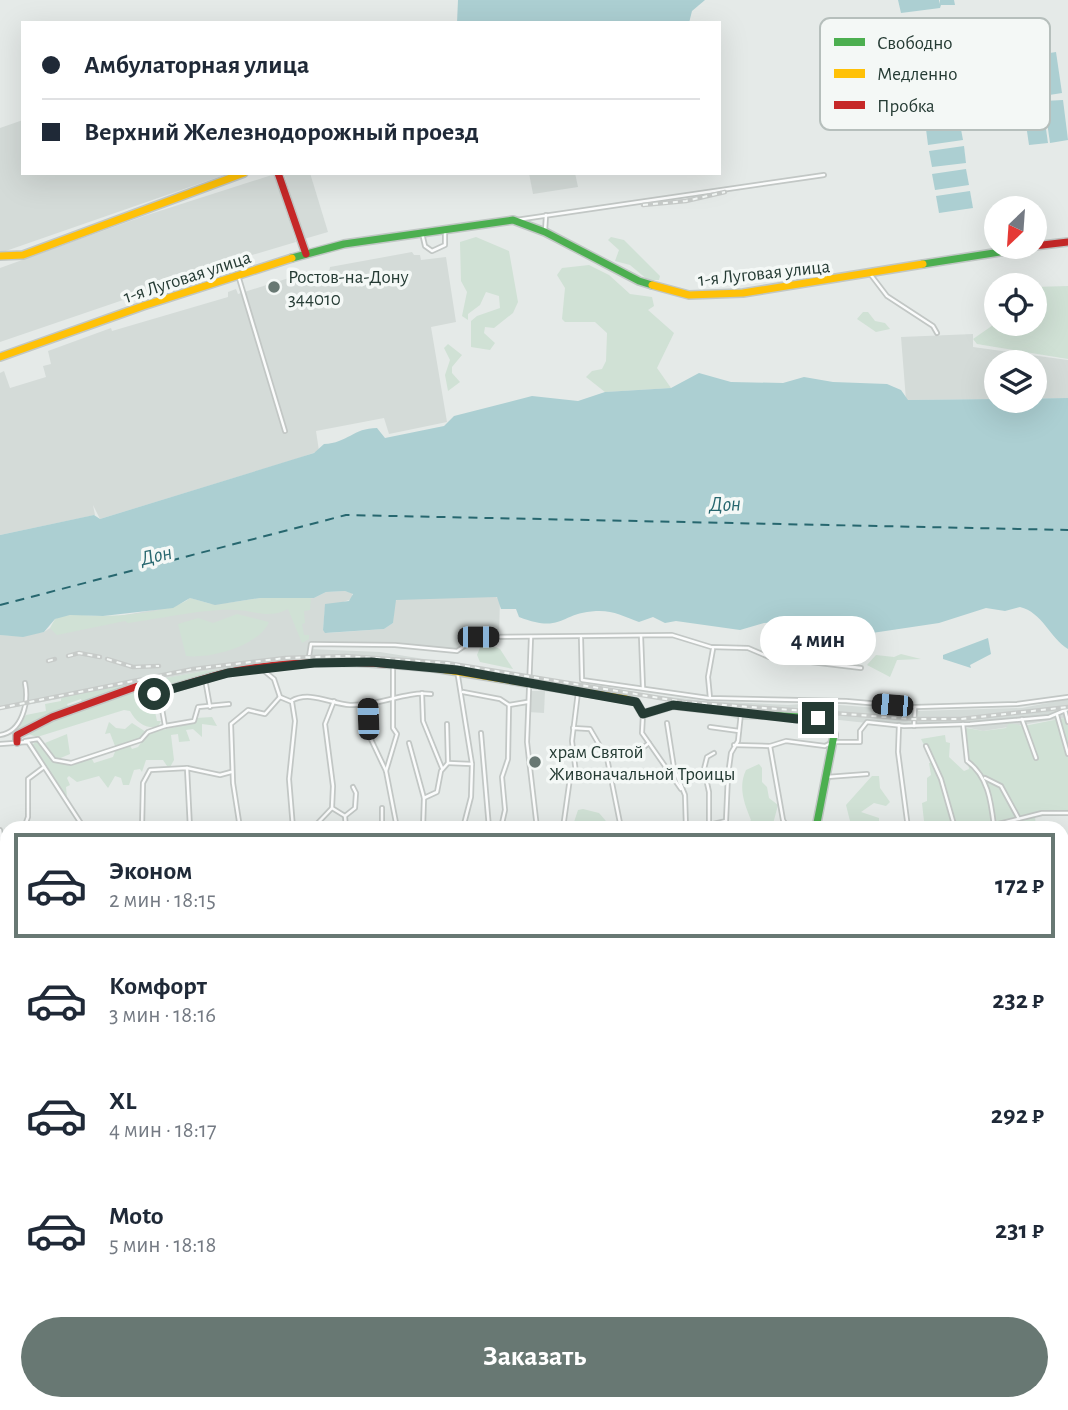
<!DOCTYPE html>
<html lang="ru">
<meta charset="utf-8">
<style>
:root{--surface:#fff;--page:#f2f2f3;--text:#1f2937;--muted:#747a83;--line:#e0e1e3;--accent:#687873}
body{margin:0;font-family:"Alegreya Sans",sans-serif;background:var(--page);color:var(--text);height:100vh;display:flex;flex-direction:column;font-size:26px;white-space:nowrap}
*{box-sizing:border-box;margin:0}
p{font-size:23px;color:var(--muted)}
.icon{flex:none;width:38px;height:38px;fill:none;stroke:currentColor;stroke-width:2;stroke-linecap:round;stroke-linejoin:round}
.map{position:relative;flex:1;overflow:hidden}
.sheet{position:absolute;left:0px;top:821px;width:1069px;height:590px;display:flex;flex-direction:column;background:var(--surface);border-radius:21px 21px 0 0;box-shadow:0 7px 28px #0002}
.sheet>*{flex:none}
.banner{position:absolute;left:21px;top:21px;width:700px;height:154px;border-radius:0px;box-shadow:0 7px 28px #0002;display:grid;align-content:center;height:154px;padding:0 21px;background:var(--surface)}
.needle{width:46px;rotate:205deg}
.tools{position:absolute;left:984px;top:196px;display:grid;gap:14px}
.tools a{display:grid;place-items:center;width:63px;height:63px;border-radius:50%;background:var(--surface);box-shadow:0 7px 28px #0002;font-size:35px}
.end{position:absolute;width:32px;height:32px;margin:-16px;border:9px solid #253b34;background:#fff;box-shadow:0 0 0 4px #fff}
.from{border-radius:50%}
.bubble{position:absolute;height:49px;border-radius:24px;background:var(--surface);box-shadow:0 7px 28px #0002;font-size:23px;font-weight:700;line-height:49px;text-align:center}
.car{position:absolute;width:21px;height:42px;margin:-21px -10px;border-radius:9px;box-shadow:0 0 5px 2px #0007;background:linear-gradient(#222 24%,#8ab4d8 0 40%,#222 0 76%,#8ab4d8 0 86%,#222 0)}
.banner b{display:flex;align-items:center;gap:24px;height:66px;font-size:26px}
.banner b+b{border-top:2px solid var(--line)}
.banner i{width:18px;height:18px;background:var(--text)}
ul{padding:12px 0 0;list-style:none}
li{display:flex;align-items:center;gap:21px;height:105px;margin:0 14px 10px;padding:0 7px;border:4px solid transparent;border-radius:0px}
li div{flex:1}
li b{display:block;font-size:26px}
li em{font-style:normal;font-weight:700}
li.selected{border-color:var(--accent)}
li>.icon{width:63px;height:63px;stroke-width:1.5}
.primary-button{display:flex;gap:14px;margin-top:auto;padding:14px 21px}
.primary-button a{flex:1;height:80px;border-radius:42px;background:var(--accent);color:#fff;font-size:28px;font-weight:700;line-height:80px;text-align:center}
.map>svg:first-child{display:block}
.built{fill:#d4dbd8}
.green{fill:#d0e1d5}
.water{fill:#accfd2}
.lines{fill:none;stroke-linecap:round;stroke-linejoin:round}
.ferry{stroke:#27676f;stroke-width:2;stroke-dasharray:9 7;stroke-linecap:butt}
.street-casing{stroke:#c2c7c5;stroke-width:6}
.fast-casing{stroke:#c1c7c5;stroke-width:10}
.slow-casing{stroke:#c1c7c5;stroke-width:10}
.jam-casing{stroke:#c1c7c5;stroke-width:10}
.street{stroke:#fbfcfc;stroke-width:2.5}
.fast{stroke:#4caf50;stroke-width:7}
.slow{stroke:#ffc107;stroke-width:7}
.jam{stroke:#c62828;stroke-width:7}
.rail-casing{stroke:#c7cbc9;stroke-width:4.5}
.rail{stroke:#f4f8f6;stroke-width:2;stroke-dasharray:5;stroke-linecap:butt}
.route{stroke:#253b34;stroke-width:9}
.poi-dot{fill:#687873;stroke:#f4f8f6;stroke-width:2.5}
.labels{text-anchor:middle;stroke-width:7;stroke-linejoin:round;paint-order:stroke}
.street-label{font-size:19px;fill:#253b34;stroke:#f4f8f6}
.poi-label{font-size:19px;fill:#253b34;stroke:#f4f8f6;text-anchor:start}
.water-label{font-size:21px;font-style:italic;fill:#27676f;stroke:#f4f8f6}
.key{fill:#f4f8f6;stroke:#b6bfbc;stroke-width:2}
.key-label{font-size:19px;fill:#253b34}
</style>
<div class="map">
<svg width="1068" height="1410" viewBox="0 0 1068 1410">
<rect width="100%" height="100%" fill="#e5eae8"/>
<g class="built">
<path d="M23,120V173H230L0,253V128Z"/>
<path d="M284,173H310L328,232L304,239Z"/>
<path d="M529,173H575L578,187L533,194Z"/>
<path d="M275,174L296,242L215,266L213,263L184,275L183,272L166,278L167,285L0,342V268L144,216Z"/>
<path d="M412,252L414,255H420L421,260L446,257L456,322L431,327L447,422L389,434L384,418L316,431L319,451L299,458L100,519L93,505L95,515L0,535V373L4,371L10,388L46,377L43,366L51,364L48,351L111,328L112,331L228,297V292L236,289L238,294L289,278L290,282L317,275L328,277L330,267Z"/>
<path d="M973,334V347L1068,360V398H1034V362H996V399L906,400L901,337Z"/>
<path d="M345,591L352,593V599L325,608L323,630L328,633L384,629L393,623L394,602L398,599L494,596L500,599L499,637H478L457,651L345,643L312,644L309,649L380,652L643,694L706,701L788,705L814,703L915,711L1022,708L1068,699V713L1064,718L983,731L956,725L914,728L839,720H741L721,714L714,708L412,661L299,662L205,671L0,710V635L19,636L44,632L50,628L182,605L190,598L207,604L314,598L326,592Z"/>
<path d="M529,691H545L544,713L528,712Z"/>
</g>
<g class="green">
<path d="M476,237L509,251L518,302L513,313L494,328L485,327L484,333L495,343L490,350L471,347V321L477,316L500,308L499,296L486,292L480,305L468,314V320L462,316L467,292L461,281L460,242Z"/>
<path d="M611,237L624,240L660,276L659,280H648L630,265L615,261L619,250L608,240Z"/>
<path d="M589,265L609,275L630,294L652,297L654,306L648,310L674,333L657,368L671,388L605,392L586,377L592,371L602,369L606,361L607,333L595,322H565L562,319L565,288L557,275L562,268Z"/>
<path d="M1068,286V359L977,344L973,339L996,323L1034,324V287Z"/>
<path d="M863,312H868L875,321L885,323L890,329L876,332L857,319Z"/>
<path d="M448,344L462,355L452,367V373L460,382L448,391L445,375L450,360L444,348Z"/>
<path d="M190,598L215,605L260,598H311L310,610L304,611L305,623L302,624L304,635H309V639L302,643L288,609C269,619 256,611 236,610C207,608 159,619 128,623L125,621L57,635L50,628L55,619C70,612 84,616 99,616C122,616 174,612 190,598Z"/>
<path d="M237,614L269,622C259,646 210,659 186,656L178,624L198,618L213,623Z"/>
<path d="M486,643L500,649L513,669L480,662L477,655L481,645Z"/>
<path d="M901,654L921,659L897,660L890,677L867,665L876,655L894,657Z"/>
<path d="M306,662L216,675L158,693L138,686L83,705L81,699L67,704L68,706C77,706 86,707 96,705C116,700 134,681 152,698L157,721H161L158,727C145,729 136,722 130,711L124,710L37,737L17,730L26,715L46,711L45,704L61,701V697L205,671Z"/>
<path d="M1068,713V812L1035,817L1036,826L1026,828H936L937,821H924L922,803L927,801V778L931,775L929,763H933L921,739L945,735L946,742L950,743L949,757L964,771L969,769L964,730L967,728L983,731L1006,728L1009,723L1024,726L1064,718Z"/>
<path d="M212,717L217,726L202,724V737L193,729L186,730L190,741L179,742L178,734L171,735L174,760L169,769L163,760H146L142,772L140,769L134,770L129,785H123L121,778L115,776L108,788L99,776L77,782L69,776L67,778L70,785L66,787L67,797L31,745L38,741L55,762L69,764L91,757L94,763L113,757L116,749L129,744L132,749L138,747L148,733L194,723L196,718Z"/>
<path d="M109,722L116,728L125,729L132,723L146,732L140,739L115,746L110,733L105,734Z"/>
<path d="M67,734L70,754L56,760L45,743Z"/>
<path d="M759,764L762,768V782L767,787L769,798L778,805L773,824L776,828H744L751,820C744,803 738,787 746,770Z"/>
<path d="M872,776H879L880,788L890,802L886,806L874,803L861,812L879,818V828H847L850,821L846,805Z"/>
<path d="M583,809L599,813L612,828H572L578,810Z"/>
</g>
<g class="water">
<path d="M458,0H705L692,11L689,23H457Z"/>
<path d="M898,0H939L940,4V0H954L955,5H941L940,8L901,13Z"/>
<path d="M1056,52L1062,93L1043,96L1037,55Z"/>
<path d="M1063,100L1068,140L1050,143L1044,101Z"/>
<path d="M1042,101L1048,143L1029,145L1023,104Z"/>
<path d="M960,124L963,140L928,145L926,129Z"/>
<path d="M964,146L966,163L932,167L929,151Z"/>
<path d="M966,169L969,185L935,190L932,174Z"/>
<path d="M970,191L973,208L939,213L936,196Z"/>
<path d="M699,373L731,382L783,383L804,377L833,382L887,384L901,390L908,400L1068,398V649C1050,638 1042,612 1020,607L1005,611L986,608L939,623L872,633L826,619L788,618L784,622L764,623L740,630L676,621L665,623L653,617L639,622C623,616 613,610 596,611C559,613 563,634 519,617L516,609H501L497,597L396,600L393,623L384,629L325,633L323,630L325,604L349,601L353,594L345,591L326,592L314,598H260L215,605L190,598L173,608L103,616L70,615L55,619L44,632L23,637L0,635V535L94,515L100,519L314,453L324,444C348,443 353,428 377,428L385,438L444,426L454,416L532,396L578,401L605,392L671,388Z"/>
<path d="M988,638L991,654L970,665L971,668L943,659V655Z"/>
<path d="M803,640L818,648V653L772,649L769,645H790Z"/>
</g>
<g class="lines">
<path class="ferry" d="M0,605L346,515L1068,530"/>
<defs>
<g id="street">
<path d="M516,220L824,175"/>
<path d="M545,232L546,215"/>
<path d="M422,233L425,246L432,251L445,245V231"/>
<path d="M238,275L285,431"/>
<path d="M871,275L887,296L933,326L937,333"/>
<path d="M641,636L643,688"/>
<path d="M531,637L527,742L537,828"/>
<path d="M581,638L582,680L708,698L846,701L915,707L1017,704L1068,697"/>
<path d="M308,663L311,644L395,645L457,651L478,637L672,635L711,647L748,648L769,657L861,668"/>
<path d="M263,670L274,679L280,697"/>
<path d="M457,670L472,764L471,797L463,828"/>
<path d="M205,679L210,707"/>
<path d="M463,692L500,699L509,705L527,702"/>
<path d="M422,693L423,721L442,768"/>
<path d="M154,694L162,709L165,726L194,721L198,707L229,704"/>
<path d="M280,697L292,702L295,721L289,779L293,828"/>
<path d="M710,698L708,677L713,649"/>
<path d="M291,701C310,690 331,704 350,705C382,706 403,691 431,694"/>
<path d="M334,701L325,724L333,786L332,808L345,816"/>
<path d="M367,705L368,733L386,771L397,828"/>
<path d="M1065,710L1068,722"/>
<path d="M643,714L642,733L681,789"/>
<path d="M1057,715L1068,754"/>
<path d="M1022,719L1036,758"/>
<path d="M667,723L674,768L685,795L686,828"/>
<path d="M963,724L967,761C988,776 991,801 994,826"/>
<path d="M899,725L898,752L908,828"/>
<path d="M914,726L915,708"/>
<path d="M710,727L739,731"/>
<path d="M573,728L590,729L607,758L621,828"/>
<path d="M481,733L489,828"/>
<path d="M0,735C22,732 29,703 25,683"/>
<path d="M25,741L38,739L54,760L71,763L141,740L148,732L165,726"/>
<path d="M409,743L424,798L423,828"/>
<path d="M0,744L28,742L84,828"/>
<path d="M734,745L770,746L786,741L825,746L833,742H860V731L867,722L904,726L970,724L1049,717L1068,709"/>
<path d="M770,746L783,820L788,828"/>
<path d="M926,746L941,779L955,828"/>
<path d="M607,758L636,753L649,743"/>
<path d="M448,763L472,764"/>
<path d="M187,768L190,828"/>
<path d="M386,771L397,734L393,728V666"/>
<path d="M827,777L867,774"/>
<path d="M985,778L1001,786L1019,819"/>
<path d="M424,798L437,792L441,771L448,763L447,724"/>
<path d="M709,825L726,821L728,775L731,753L738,741L741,713"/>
<path d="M24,828L28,817V779L44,767"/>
<path d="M142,828L143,783L150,770L187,768L220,775L231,772"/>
<path d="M240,828L233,783L231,724L248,710L265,714L280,697"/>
<path d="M313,828L332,808"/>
<path d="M346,828L345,816L355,808L356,793L353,787"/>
<path d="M382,828V808"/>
<path d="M501,828L505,810L502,777L508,759L509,705"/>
<path d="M563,828L570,778L576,773L572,741L578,692"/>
<path d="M709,828V792L704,769L707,757L714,753"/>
<path d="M982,828L1042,813H1068"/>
<path d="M0,830L7,873"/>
<path d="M1062,864L1068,863"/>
<path d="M0,925L7,924"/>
<path d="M1062,973H1068"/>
<path d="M1062,1010H1068"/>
<path d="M1062,1054L1068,1053"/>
<path d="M1062,1155L1068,1165"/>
<path d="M0,1176L7,1179"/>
<path d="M4,1178V961"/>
<path d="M1062,1201L1068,1202"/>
<path d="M1062,1255L1068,1254"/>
<path d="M0,1260L7,1264"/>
<path d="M0,1331L7,1334"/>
<path d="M1,1401L7,1390"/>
<path d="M163,1404L164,1410"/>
<path d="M333,1410L343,1404"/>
<path d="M791,1410V1404"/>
<path d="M925,1410L926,1404"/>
<path d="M1063,1410L1068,1298"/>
</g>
<g id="fast">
<path d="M292,258L344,244L513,220L545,232L639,281L652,285"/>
<path d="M923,264L1032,247"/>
<path d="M763,715L818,718L831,724L834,735L816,828"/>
<path d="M1062,923H1068"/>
<path d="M0,961H7"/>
<path d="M414,1404L426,1410"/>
<path d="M530,1410L533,1404"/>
</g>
<g id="slow">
<path d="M0,256L23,255L244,173"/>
<path d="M652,285L689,295L743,293L923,264"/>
<path d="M0,357L143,306L292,258"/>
<path d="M434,668L626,699L636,702L643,714L673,705L763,715"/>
<path d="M1062,916H1068"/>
<path d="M0,1400L18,1410"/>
<path d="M228,1410L233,1404"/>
</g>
<g id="jam">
<path d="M278,173L306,254"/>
<path d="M1034,246L1068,242"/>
<path d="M17,742V735L52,717L138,686L154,694C178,687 202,679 226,673C295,658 365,661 434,668"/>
<path d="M0,1221L7,1224"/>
<path d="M0,1227L7,1229"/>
<path d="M404,1404L416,1410"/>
<path d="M669,1404V1410"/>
</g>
</defs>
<use href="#street" class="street-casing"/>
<use href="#fast" class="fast-casing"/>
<use href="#slow" class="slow-casing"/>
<use href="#jam" class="jam-casing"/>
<use href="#street" class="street"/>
<use href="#fast" class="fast"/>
<use href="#slow" class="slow"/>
<use href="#jam" class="jam"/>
<defs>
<g id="rail">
<path d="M643,205L686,201L725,192"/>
<path d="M68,656L79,653L100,657"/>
<path d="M107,659L133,667L159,666"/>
<path d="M48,661L55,659"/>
<path d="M0,708L193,669L285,658L346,656L447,663L684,702L913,719H961L1068,707"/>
</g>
</defs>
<use href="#rail" class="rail-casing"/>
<use href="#rail" class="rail"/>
</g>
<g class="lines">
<path class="route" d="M154,694L228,673L314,663L371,662L457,670L636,702L643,714L673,705L797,719L818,718"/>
</g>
<g class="poi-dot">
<circle cx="274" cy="287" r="7"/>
<circle cx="535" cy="762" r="7"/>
</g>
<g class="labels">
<g class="street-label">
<text transform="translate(764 272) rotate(-6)" y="7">1-я Луговая улица</text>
<text transform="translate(187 276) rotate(-18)" y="7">1-я Луговая улица</text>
</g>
<g class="poi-label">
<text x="288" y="283">Ростов-на-Дону<tspan x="288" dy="22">344010</tspan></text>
<text x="549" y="758">храм Святой<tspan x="549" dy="22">Живоначальной Троицы</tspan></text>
</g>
<g class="water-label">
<text x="725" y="511">Дон</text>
<text transform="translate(156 555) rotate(-13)" y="7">Дон</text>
</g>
</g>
<rect x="820" y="18" width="230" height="112" rx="10" class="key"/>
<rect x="834" y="38" width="31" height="8" fill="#4caf50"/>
<rect x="834" y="69" width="31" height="9" fill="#ffc107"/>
<rect x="834" y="101" width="31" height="8" fill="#c62828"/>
<g class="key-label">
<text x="877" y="49">Свободно</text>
<text x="877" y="80">Медленно</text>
<text x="877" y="112">Пробка</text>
</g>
</svg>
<div class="tools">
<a><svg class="needle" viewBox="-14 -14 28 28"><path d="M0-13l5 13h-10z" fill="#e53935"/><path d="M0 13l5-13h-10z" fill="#747a83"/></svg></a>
<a><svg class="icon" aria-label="locate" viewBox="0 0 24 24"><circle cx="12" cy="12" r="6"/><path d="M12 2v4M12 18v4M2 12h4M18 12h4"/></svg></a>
<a><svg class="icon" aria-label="layers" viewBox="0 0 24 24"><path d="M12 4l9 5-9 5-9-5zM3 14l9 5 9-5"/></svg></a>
</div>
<i class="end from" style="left:154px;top:694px"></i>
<i class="end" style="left:818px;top:718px"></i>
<div class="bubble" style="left:760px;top:616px;width:116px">4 мин</div>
<i class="car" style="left:478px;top:637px;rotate:90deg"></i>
<i class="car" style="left:892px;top:705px;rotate:275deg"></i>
<i class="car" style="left:368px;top:719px;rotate:358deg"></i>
<div class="banner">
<b><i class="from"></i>Амбулаторная улица</b>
<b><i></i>Верхний Железнодорожный проезд</b>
</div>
<section class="sheet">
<ul>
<li class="selected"><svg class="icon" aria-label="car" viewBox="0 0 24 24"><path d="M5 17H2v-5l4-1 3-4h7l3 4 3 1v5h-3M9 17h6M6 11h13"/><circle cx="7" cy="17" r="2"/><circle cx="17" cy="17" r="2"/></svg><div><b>Эконом</b><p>2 мин · 18:15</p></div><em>172 ₽</em></li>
<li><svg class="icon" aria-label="car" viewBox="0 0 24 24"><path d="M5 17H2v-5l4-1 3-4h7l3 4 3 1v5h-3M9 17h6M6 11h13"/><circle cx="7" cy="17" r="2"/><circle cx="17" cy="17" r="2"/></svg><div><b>Комфорт</b><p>3 мин · 18:16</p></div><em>232 ₽</em></li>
<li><svg class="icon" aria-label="car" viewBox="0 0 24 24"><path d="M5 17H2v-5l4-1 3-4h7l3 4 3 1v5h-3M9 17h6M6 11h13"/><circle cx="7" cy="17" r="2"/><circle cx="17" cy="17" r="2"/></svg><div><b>XL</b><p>4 мин · 18:17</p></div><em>292 ₽</em></li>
<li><svg class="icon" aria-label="car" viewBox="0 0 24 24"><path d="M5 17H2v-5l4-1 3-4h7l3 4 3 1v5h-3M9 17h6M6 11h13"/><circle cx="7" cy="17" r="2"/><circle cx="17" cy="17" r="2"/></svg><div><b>Moto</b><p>5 мин · 18:18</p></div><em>231 ₽</em></li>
</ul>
<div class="primary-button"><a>Заказать</a></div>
</section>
</div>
